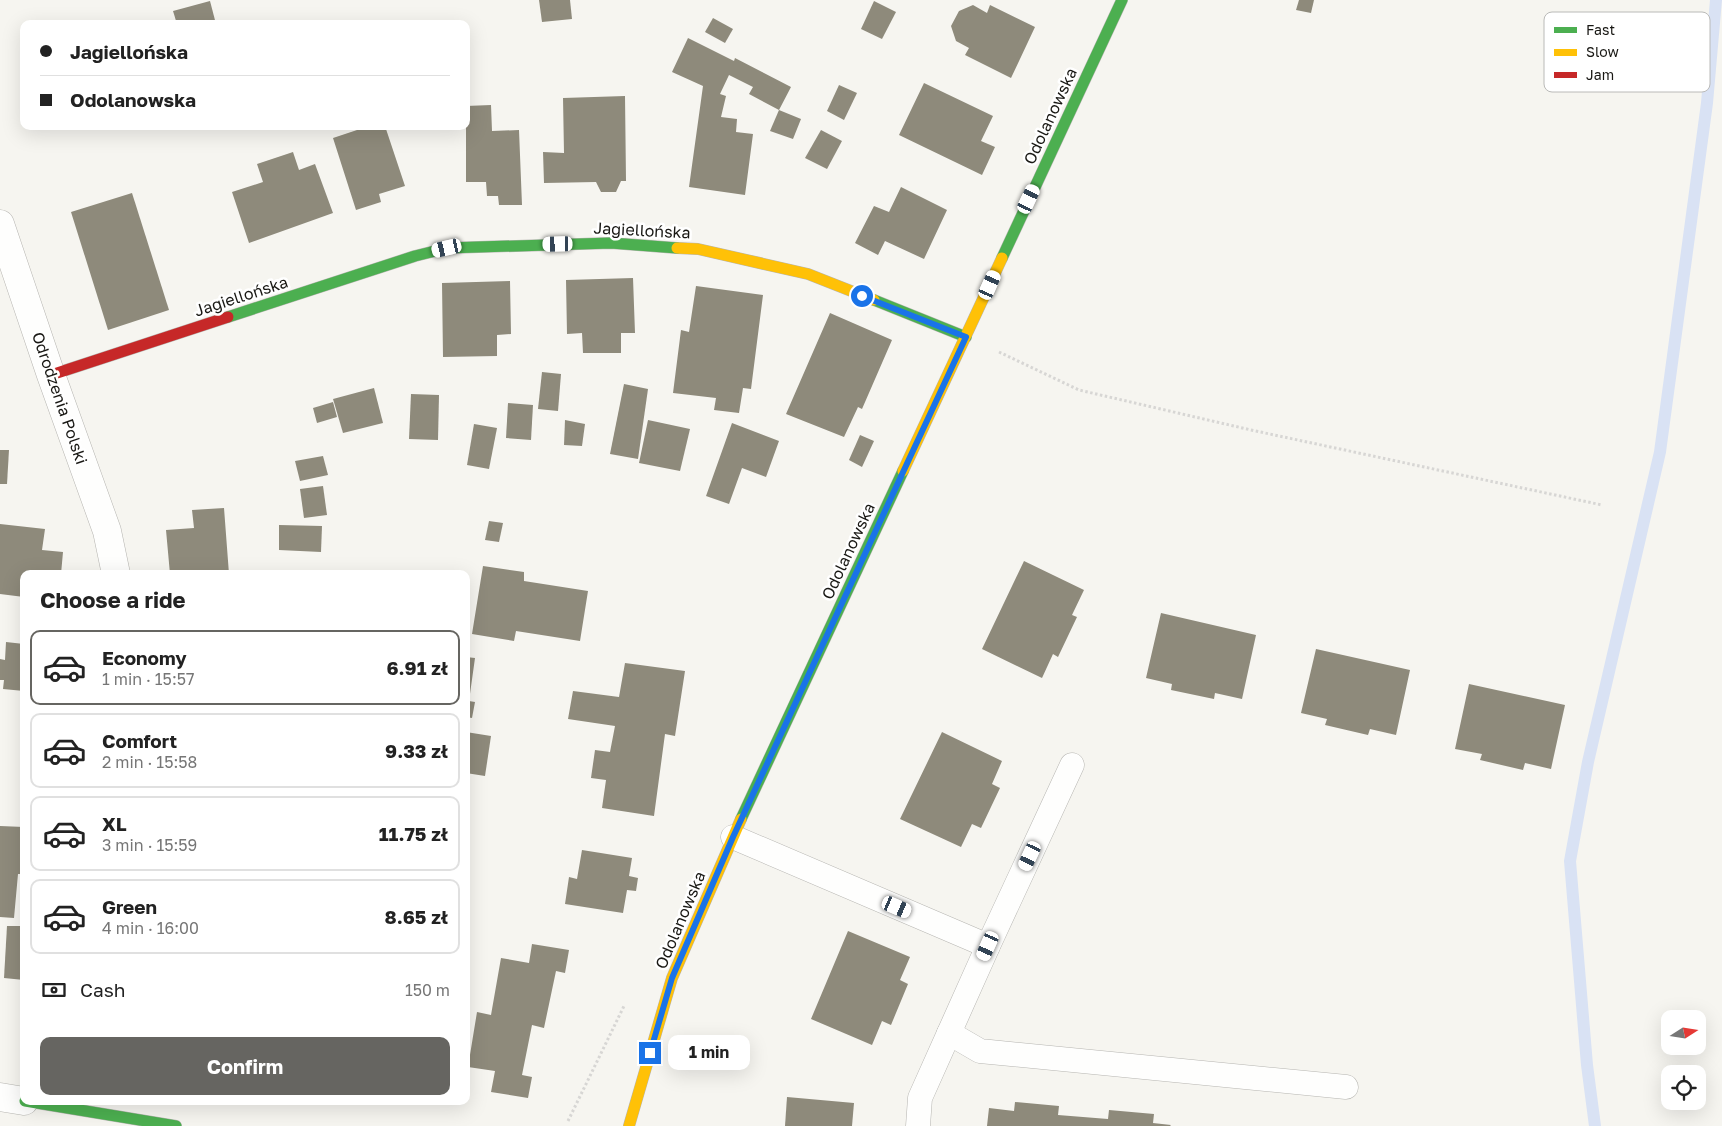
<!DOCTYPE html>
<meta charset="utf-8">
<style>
:root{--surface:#fff;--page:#f6f6f6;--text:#222;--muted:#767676;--line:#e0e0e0;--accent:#666561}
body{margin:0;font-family:"Golos Text",sans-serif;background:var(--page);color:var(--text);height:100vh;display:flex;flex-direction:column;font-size:19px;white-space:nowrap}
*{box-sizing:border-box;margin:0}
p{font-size:16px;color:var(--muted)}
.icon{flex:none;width:28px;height:28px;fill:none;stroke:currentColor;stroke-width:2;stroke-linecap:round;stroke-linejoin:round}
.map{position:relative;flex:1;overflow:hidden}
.sheet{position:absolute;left:20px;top:570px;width:450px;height:535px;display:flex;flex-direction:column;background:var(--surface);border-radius:10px;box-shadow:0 5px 20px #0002}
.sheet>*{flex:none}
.guide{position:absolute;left:20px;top:20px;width:450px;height:110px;border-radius:10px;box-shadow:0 5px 20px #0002;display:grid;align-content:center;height:110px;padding:0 20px;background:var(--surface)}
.needle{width:32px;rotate:78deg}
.buttons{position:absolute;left:1661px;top:1010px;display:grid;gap:10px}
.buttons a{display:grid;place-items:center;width:45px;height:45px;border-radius:10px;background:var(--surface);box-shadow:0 5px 20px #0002;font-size:25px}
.end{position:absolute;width:22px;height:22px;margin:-11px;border:6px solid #1a73e8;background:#fff;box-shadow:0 0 0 2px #fff}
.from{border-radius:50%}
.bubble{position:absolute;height:35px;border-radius:10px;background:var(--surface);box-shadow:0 5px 20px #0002;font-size:16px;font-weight:700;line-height:35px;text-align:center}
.car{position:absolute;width:15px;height:30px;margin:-15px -8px;border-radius:6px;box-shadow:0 0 4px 1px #0007;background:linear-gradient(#fff 24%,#345 0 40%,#fff 0 76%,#345 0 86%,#fff 0)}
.guide b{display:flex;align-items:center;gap:18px;height:48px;font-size:19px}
.guide b+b{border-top:1px solid var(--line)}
.guide i{width:12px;height:12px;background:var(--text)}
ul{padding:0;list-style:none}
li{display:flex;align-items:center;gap:15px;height:75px;margin:0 10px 8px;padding:0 10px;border:2px solid var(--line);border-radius:10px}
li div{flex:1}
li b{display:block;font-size:19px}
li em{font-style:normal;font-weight:700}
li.current{border-color:var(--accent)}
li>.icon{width:45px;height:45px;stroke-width:1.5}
h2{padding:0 20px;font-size:22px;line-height:60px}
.pay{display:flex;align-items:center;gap:12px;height:55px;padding:0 20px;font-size:19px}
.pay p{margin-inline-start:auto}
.action{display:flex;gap:10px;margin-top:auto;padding:10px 20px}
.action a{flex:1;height:58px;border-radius:10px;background:var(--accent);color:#fff;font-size:20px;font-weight:700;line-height:58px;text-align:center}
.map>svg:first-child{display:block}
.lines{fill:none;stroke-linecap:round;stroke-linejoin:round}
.stream{stroke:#d9e2f4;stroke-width:12}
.building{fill:#8e8a7b}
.lane-casing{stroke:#b6b5b1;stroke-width:25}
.street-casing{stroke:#b6b5b1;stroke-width:29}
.fast-casing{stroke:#b6b5b1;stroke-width:12}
.slow-casing{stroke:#b6b5b1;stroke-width:12}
.jam-casing{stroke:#b6b5b1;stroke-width:12}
.path{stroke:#d7d6d4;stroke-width:3;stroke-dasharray:2.5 2.5;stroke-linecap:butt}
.lane{stroke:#fefefd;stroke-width:24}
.street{stroke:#fefefd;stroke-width:28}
.fast{stroke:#4caf50;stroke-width:11}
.slow{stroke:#ffc107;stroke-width:11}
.jam{stroke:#c62828;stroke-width:11}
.route{stroke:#1a73e8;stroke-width:6}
.labels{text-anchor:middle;stroke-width:5;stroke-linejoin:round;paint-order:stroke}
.street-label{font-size:16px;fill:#191814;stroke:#fff}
.key{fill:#fff;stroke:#babab8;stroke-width:1}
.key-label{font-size:14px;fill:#191814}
</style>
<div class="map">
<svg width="1722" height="1126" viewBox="0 0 1722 1126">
<rect width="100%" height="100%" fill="#f6f5f0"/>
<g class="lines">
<path class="stream" d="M1595,1126L1587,1065L1570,861L1588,762L1660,452L1707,103L1716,0"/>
</g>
<g class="building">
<path d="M539,0H570L572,19L542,22Z"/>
<path d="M1299,0H1314L1311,13L1296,10Z"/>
<path d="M210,1L216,24H177L173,11Z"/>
<path d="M874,1L896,12L882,39L861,29Z"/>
<path d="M973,5L987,13L990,5L1035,27L1011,78L965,55L969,48L956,41L951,26L959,11Z"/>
<path d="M713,18L733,29L725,43L705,32Z"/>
<path d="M688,38L734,61L735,58L791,87L779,110L749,94L753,87L729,75L720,94L726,96L721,117L737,119L736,132L753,134L745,195L689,187L703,86L672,72Z"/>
<path d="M924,83L993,116L981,141L995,147L982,175L899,135Z"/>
<path d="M839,85L857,93L844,120L827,111Z"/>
<path d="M625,96L626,181H621L616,192H601L596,182L544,183L543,152L564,153L563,98Z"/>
<path d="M491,105L492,131L519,130L522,205H499L498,196H487L486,182H466V106Z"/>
<path d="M779,110L801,119L793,139L770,131Z"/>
<path d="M369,126H385L405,186L379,194L381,202L356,210L333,138Z"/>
<path d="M821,130L842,141L827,169L805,158Z"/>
<path d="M293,152L299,170L315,164L333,213L249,243L232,192L263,182L257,164Z"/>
<path d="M901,187L947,210L924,259L885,241L878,255L855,243L874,206L889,212Z"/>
<path d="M132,193L169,310L108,330L71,212Z"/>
<path d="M633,278L635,333H621V353H583L582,333L567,334L566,280Z"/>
<path d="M510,281L511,334L497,335V356L443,357L442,283Z"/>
<path d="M696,286L763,295L751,389L743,388L739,413L714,410L716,398L673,393L681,330L689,332Z"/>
<path d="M830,313L892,340L862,409L858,407L844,437L786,414Z"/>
<path d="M542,372L561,374L558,411L538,409Z"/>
<path d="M624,384L648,389L638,459L610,454Z"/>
<path d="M374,388L383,423L343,433L333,399Z"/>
<path d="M411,394L439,395L438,440L409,439Z"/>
<path d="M333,402L337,417L317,423L313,408Z"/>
<path d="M508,403L533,405L531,440L506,438Z"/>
<path d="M565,420L585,424L582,446L564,445Z"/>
<path d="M648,420L690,429L680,471L639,463Z"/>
<path d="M732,423L779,441L766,477L742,468L729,504L706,496Z"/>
<path d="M474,424L497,428L489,469L467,465Z"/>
<path d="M860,435L874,441L862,467L849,460Z"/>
<path d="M0,450H9L7,484H0Z"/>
<path d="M323,456L328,475L300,481L295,461Z"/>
<path d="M323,486L327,515L304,518L300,489Z"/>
<path d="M224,508L229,574H170L166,530L194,528L192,510Z"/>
<path d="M489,521L503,523L499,542L485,540Z"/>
<path d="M0,524L45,529L42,550L63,552L61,574H24V597L0,594Z"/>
<path d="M279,525L322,526L321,552L279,550Z"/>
<path d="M1024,561L1084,590L1072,615L1077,617L1058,657L1053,654L1042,678L982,649Z"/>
<path d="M483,566L524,572V581L588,591L580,641L516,631L514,641L472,634Z"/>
<path d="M1161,613L1256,635L1242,699L1215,693L1214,699L1171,690L1172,684L1146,678Z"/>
<path d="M6,642L24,644V691L3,689L4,680H0V659L5,660Z"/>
<path d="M1316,649L1410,670L1396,735L1370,729L1368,735L1325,725L1327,719L1301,713Z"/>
<path d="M466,657L475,658L469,701L475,702L472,718L466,717Z"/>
<path d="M625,663L685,671L675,736L665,734L654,816L602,808L606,780L591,778L595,750L610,752L615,726L568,719L573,691L619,697Z"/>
<path d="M1469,684L1565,705L1551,769L1525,763L1523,770L1480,760L1482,754L1455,749Z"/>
<path d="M466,732L491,736L485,776L466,773Z"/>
<path d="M942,732L1002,761L992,784L1000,788L981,828L972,824L961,847L900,819Z"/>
<path d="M0,826L24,827V874H18L14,918L0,917Z"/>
<path d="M582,850L632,858L629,876L638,878L636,891L627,890L623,913L565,904L569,877L577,879Z"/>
<path d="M7,926H24V980L4,978Z"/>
<path d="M848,931L910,957L900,980L908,984L891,1025L882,1021L872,1045L811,1019Z"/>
<path d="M532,944L569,950L565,973L556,971L544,1028L532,1025L522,1075L532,1077L528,1098L491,1092L495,1071L468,1067L477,1012L491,1015L501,958L529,963Z"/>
<path d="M787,1097L854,1103L852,1126H785Z"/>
<path d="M1015,1102L1059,1106L1058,1115L1108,1119L1109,1110L1154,1114L1153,1123L1171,1125L1170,1126H987L989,1108L1014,1111Z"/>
</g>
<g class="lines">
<defs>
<g id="lane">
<path d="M733,837L988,946"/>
<path d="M949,1033L980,1051L1346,1087"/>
<path d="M918,1126L920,1098L988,946L1072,765"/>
</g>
<g id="street">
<path d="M0,224L51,375L107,531L116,574"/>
<path d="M0,1097L24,1101"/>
</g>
<g id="fast">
<path d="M1002,258L1122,0"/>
<path d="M874,300L966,337"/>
<path d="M228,317L415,256L447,248L611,243L677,248"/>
<path d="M741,819L903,471"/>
<path d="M25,1101L176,1126"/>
</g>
<g id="slow">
<path d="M677,248L698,249L808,274L874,300"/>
<path d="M903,471L1002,258"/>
<path d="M629,1126L672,978L741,819"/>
</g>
<path id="jam" d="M51,375L228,317"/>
</defs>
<use href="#lane" class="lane-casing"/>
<use href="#street" class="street-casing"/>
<use href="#fast" class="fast-casing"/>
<use href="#slow" class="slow-casing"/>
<use href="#jam" class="jam-casing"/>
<g class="path">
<path d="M999,352L1079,390L1251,430L1602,505"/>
<path d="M568,1121L624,1006"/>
</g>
<use href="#lane" class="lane"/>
<use href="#street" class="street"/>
<use href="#fast" class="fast"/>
<use href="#slow" class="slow"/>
<use href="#jam" class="jam"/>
</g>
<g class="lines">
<path class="route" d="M650,1053L672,978L733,837L966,337L862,296"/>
</g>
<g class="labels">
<g class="street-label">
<text transform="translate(1050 116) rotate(-65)" y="6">Odolanowska</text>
<text transform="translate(642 230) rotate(3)" y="6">Jagiellońska</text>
<text transform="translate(241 296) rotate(-18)" y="6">Jagiellońska</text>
<text transform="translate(60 398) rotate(71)" y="6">Odrodzenia Polski</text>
<text transform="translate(848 551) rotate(-65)" y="6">Odolanowska</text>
<text transform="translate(680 920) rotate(-67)" y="6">Odolanowska</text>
</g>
</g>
<rect x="1544" y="12" width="166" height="80" rx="8" class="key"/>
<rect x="1554" y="27" width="23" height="6" fill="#4caf50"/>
<rect x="1554" y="49" width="23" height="7" fill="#ffc107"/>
<rect x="1554" y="72" width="23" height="6" fill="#c62828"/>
<g class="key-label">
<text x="1586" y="35">Fast</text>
<text x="1586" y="57">Slow</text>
<text x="1586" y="80">Jam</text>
</g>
</svg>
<div class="buttons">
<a><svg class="needle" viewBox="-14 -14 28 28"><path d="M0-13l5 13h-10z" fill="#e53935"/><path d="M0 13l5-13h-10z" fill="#767676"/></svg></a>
<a><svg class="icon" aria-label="locate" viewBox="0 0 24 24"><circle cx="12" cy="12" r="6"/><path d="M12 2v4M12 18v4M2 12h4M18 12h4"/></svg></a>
</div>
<i class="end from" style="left:862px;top:296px"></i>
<i class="end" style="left:650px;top:1053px"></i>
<div class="bubble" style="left:668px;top:1035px;width:82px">1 min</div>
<i class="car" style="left:1029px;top:199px;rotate:25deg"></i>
<i class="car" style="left:558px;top:244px;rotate:269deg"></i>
<i class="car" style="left:447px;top:248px;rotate:257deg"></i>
<i class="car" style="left:990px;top:285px;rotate:24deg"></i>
<i class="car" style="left:1030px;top:856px;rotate:205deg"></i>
<i class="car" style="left:897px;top:907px;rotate:113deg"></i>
<i class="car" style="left:988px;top:946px;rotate:204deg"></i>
<div class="guide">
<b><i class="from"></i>Jagiellońska</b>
<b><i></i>Odolanowska</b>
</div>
<section class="sheet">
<h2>Choose a ride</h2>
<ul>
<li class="current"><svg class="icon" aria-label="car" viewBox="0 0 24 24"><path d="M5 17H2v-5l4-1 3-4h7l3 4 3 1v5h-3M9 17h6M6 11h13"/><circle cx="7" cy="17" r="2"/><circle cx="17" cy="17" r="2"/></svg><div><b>Economy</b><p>1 min · 15:57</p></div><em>6.91 zł</em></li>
<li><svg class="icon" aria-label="car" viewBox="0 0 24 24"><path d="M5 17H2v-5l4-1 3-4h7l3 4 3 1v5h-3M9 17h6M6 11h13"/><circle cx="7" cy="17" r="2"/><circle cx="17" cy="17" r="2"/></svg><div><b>Comfort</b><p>2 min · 15:58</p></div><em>9.33 zł</em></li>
<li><svg class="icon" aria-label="car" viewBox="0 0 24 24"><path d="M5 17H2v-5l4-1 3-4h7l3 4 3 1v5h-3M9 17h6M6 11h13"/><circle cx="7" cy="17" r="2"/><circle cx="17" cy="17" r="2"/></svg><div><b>XL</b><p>3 min · 15:59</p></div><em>11.75 zł</em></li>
<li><svg class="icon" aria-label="car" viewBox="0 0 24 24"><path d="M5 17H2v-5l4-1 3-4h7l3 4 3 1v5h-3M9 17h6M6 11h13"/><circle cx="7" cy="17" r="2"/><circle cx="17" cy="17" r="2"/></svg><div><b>Green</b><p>4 min · 16:00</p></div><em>8.65 zł</em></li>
</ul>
<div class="pay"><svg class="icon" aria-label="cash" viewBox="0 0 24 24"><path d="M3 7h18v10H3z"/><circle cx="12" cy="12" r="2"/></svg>Cash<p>150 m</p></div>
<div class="action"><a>Confirm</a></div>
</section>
</div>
